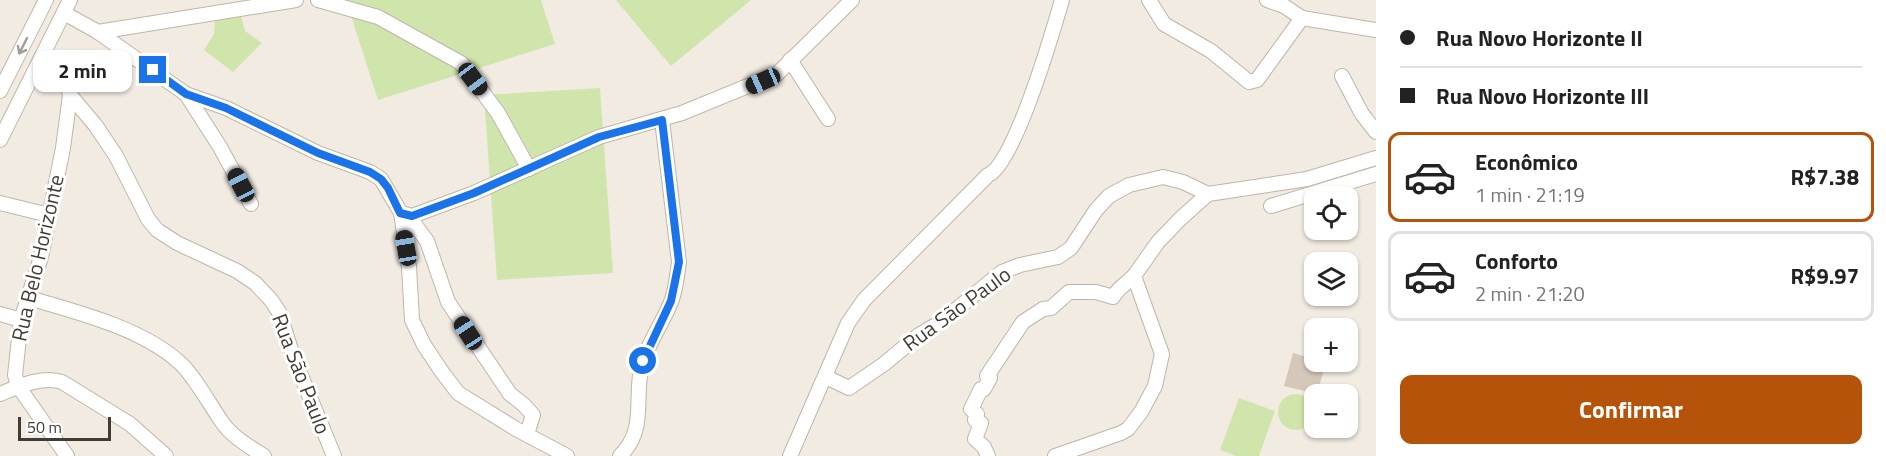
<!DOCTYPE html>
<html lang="pt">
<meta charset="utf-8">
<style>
:root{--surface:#fff;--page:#f6f6f6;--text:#222;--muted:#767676;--line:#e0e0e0;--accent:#b45309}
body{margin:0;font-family:"Titillium Web",sans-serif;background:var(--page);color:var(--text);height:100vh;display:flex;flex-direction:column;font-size:22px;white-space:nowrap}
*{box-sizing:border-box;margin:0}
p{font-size:20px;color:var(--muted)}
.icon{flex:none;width:33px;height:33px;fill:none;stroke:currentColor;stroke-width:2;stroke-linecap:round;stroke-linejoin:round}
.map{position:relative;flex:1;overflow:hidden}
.side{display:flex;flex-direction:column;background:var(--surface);width:510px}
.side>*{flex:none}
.banner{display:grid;align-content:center;height:132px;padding:0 24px;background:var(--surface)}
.tools{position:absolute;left:1304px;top:186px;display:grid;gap:12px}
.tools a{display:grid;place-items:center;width:54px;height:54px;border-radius:12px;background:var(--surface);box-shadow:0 2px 4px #0004;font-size:30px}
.scale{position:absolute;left:18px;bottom:15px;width:93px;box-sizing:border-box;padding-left:6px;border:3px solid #423b33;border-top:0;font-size:16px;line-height:21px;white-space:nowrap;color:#423b33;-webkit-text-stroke:4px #fff;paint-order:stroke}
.end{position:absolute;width:27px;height:27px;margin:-14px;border:8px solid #1a73e8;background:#fff;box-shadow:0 0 0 3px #fff}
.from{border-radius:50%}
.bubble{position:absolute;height:42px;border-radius:12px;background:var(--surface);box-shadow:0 2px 4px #0004;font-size:20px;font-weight:700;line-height:42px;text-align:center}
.car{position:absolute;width:18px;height:36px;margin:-18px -9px;border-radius:8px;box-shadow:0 0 4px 2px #0007;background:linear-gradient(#222 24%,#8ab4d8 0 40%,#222 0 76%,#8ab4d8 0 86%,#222 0)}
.banner b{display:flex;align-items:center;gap:21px;height:57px;font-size:22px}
.banner b+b{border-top:2px solid var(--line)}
.banner i{width:15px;height:15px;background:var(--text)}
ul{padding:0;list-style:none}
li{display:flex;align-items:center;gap:18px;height:90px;margin:0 12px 9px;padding:0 12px;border:3px solid var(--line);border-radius:12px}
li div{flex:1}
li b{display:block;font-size:22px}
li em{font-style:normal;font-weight:700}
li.selected{border-color:var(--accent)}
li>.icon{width:54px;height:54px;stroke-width:1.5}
.primary-button{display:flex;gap:12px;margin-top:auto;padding:12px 24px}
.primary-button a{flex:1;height:69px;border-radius:12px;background:var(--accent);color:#fff;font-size:24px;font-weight:700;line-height:69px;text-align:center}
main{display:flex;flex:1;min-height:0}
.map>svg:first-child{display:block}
.green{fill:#d0e5ab}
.building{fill:#d5c8bb}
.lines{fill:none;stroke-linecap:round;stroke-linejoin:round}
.minor-casing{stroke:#bfb5a8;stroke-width:16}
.minor{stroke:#fff;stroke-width:14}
.oneway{stroke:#a09d99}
.route{stroke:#1a73e8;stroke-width:8}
.labels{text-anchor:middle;stroke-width:6;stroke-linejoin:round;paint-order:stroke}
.street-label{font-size:21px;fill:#423b33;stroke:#fff}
</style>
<main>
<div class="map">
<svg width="1376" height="456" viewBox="0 0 1376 456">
<rect width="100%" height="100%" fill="#f1ebe2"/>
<g class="green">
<path d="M346,0H541L555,44L378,100Z"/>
<path d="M616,0H751L671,66Z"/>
<path d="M241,16L245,31L262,43L233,72L204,50L214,34L215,20Z"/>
<path d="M600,88L613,273L497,280L484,95Z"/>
<circle cx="1296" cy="412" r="18"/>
<path d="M1239,398L1275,411L1259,456H1236L1220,450Z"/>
</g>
<path class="building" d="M1293,353L1314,359V362H1326L1317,394L1284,386Z"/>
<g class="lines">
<defs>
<g id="minor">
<path d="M318,0L378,17L461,63L498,113L529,169"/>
<path d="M1149,0L1164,24L1211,51L1249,82L1257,80L1302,18"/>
<path d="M1267,0L1284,6L1302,18L1376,30"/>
<path d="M64,13L98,32L186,94L226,108L318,153L370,172L381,179L401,213L409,267L412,320L424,345L442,372L458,393L516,429L567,456"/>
<path d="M98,32L296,0"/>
<path d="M43,56L63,69L70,95L63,148L41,257L21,320L15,375L18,386L67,456"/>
<path d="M790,60L828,119"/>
<path d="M1342,76L1362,114L1376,132"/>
<path d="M0,91L46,0"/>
<path d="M186,94L220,147L251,204"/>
<path d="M70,95L96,126L116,156L148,219L157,230L177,243L237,271L255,283L271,300L279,312L293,356L334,456"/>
<path d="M0,140L70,0"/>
<path d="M0,203L49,215"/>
<path d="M1271,206L1376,174"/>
<path d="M405,214L412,216L415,225L427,241L448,302L510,394L524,405L533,415L527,434"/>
<path d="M412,216L474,193L599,137L682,113L777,74L852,0"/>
<path d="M29,298C77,312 141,328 179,362C194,375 210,405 222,422C231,436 250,447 264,456"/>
<path d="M0,314L21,320"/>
<path d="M826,377L849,388L884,364L919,335L941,322L1002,272L1020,265L1058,257L1071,248L1096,210L1109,196L1129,185L1163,177L1183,182L1208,194"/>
<path d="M0,394C17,387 43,375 62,382L130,424L166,456"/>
<path d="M620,456C649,427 632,395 643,361C650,340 663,322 671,302C676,290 677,275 679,262L662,120"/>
<path d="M790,456L848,323L864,300L988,175C1014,166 1053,31 1062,0"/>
<path d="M988,456L984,447L975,439L981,423L975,420L977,414L971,409L981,389H984L990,378L987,376L1023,322L1043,309L1051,308L1069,292H1096L1113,297C1119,287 1126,284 1134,276"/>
<path d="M1055,456L1121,433L1128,429L1141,412L1155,386L1162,354L1134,276L1158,242L1180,219L1208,194L1307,179L1376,158"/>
</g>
</defs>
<use href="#minor" class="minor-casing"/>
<use href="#minor" class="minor"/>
</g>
<defs><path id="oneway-shaft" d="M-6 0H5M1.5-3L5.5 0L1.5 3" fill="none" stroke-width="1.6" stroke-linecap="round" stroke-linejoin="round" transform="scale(1.5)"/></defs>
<use class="oneway" href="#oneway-shaft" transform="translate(23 46) rotate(117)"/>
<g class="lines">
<path class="route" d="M153,70L186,94L226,108L318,153L370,172L381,179L388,188L400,213L412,216L474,193L599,137L662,120L679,262L671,301L643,361"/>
</g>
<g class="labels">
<g class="street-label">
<text transform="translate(38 258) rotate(-77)" y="7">Rua Belo Horizonte</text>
<text transform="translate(957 309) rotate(-36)" y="7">Rua São Paulo</text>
<text transform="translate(301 374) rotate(69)" y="7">Rua São Paulo</text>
</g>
</g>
</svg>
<div class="tools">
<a><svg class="icon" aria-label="locate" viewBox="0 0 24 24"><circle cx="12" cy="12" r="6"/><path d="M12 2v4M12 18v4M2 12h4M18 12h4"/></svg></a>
<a><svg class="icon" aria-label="layers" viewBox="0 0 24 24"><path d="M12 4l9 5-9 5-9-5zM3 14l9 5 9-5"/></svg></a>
<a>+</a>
<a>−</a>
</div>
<div class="scale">50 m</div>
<i class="end from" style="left:643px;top:361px"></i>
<i class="end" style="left:153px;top:70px"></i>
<div class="bubble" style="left:33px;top:50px;width:99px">2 min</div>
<i class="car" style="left:473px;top:79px;rotate:143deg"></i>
<i class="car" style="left:763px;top:81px;rotate:246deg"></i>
<i class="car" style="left:241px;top:185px;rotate:332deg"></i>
<i class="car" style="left:406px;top:248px;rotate:350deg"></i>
<i class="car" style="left:468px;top:333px;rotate:327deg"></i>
</div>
<section class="side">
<div class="banner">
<b><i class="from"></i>Rua Novo Horizonte II</b>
<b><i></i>Rua Novo Horizonte III</b>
</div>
<ul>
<li class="selected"><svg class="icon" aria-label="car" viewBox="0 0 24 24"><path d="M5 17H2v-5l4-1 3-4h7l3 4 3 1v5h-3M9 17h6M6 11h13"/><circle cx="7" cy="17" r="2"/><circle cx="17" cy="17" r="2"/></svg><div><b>Econômico</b><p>1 min · 21:19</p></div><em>R$7.38</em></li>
<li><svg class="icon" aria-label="car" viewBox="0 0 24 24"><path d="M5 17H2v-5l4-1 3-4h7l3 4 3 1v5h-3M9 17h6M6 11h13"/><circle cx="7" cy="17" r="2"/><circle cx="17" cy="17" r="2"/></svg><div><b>Conforto</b><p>2 min · 21:20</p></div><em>R$9.97</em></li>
</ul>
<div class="primary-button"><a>Confirmar</a></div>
</section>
</main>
